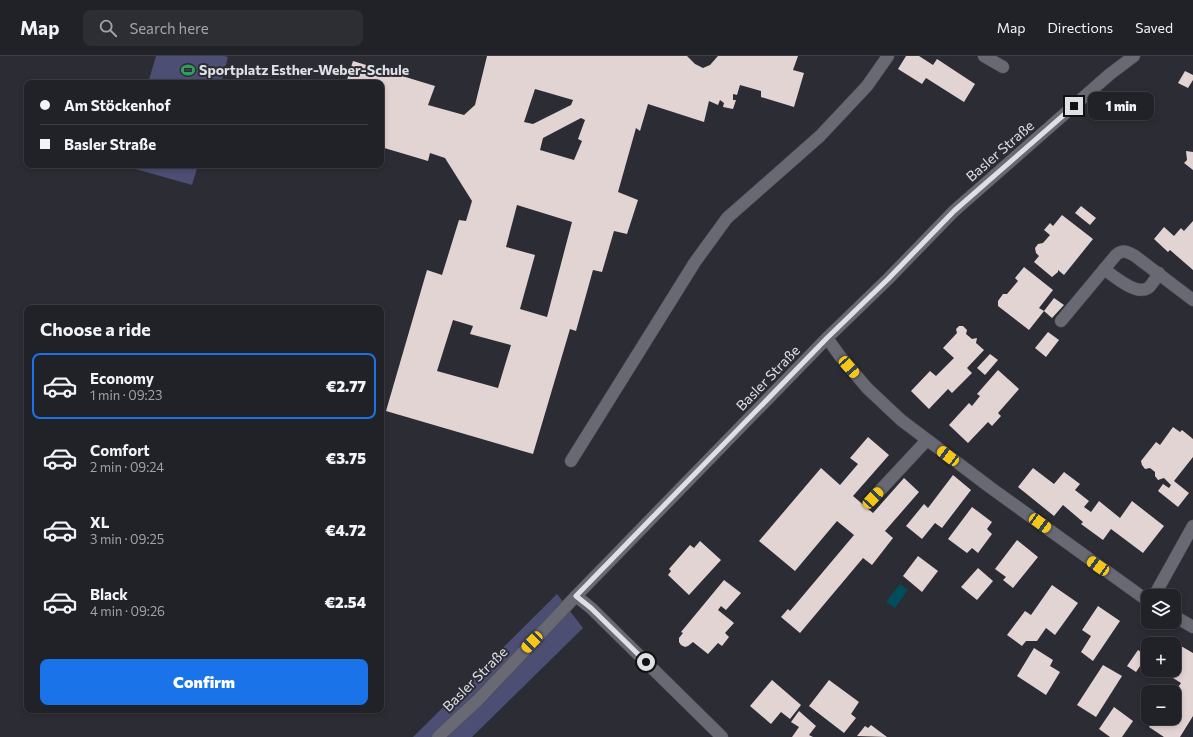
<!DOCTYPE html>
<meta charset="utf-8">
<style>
:root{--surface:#212128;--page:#2d2e34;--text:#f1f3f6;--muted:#a2a3a8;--line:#3e3e45;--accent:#1a73e8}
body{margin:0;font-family:Commissioner,sans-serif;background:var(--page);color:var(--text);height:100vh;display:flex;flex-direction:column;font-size:15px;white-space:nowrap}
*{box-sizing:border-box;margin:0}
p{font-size:13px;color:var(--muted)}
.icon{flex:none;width:22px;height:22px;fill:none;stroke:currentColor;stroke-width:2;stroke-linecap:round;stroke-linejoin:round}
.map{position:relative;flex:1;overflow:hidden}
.panel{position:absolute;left:24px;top:249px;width:360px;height:408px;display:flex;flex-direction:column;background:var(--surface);border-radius:8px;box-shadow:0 2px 6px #0003,0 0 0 1px var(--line)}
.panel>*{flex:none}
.banner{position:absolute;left:24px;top:24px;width:360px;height:88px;border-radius:8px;box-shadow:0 2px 6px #0003,0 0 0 1px var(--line);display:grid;align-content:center;height:88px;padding:0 16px;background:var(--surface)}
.fabs{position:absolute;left:1141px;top:533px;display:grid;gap:8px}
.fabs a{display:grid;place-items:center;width:40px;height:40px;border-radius:8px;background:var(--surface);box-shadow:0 2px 6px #0003,0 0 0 1px var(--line);font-size:20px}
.end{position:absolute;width:18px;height:18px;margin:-9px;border:5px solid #dfe0e6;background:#111;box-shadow:0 0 0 2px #111}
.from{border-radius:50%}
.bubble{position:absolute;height:28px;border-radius:8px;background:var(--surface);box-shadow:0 2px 6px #0003,0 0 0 1px var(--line);font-size:13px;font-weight:800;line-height:28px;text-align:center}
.car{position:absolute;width:12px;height:24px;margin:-12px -6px;border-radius:5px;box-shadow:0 0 3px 1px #0007;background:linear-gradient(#f5c518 24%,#345 0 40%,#f5c518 0 76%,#345 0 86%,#f5c518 0)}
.banner b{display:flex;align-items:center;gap:14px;height:38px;font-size:15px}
.banner b+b{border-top:1px solid var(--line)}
.banner i{width:10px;height:10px;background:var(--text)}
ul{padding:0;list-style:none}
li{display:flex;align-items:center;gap:12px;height:66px;margin:0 8px 6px;padding:0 8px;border:2px solid transparent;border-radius:8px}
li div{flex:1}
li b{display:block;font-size:15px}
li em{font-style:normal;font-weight:800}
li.current{border-color:var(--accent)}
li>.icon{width:36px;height:36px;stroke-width:1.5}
h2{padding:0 16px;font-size:18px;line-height:48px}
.button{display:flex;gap:8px;margin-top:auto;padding:8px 16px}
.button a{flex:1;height:46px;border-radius:8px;background:var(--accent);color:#fff;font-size:16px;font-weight:800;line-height:46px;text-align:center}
header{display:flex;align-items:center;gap:24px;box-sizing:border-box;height:56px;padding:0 20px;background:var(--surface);border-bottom:1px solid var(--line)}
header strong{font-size:19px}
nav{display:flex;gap:22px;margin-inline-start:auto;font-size:14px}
.search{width:280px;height:36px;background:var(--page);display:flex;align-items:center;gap:10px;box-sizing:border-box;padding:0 14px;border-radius:8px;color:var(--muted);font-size:15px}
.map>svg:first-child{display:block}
.green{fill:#4c4e73}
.water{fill:#004d5b}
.building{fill:#e2d4d2;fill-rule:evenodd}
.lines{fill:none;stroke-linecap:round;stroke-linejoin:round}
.minor-casing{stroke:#494a51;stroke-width:13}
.minor{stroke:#686973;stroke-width:12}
.route{stroke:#dfe0e6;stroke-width:5}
.labels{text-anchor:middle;stroke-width:4;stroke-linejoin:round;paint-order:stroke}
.poi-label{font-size:14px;font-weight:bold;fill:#dfe0e6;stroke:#2c2c35;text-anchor:start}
.street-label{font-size:14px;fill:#dfe0e6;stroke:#2c2c35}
</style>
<header>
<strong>Map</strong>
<div class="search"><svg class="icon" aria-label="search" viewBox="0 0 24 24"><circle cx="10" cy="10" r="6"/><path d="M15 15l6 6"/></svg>Search here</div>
<nav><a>Map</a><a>Directions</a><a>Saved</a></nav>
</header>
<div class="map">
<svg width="1193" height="681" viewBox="0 0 1193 681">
<rect width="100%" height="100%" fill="#2c2c35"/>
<g class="green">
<path d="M156,0H224L228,1L221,27H148Z"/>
<path d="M125,109H198L192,129L125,110Z"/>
<path d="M557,538L583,572L472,681H413Z"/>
</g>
<path class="water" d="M900,528L908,534L895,552L886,546Z"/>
<g class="building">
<path d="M487,0H687L695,8L703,12L710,9L718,0H798L793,14L804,17L794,51L761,41V35L740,29L737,39L733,38V44H736L733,53L723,51L724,47L720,44L718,49L709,45L704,66L648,48L640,75L636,72L618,136L638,144L627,178L614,175L602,216L593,214L576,275L570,273L533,398L386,355L427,214L442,219L459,164L466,165L472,145L445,102L430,97L428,105L381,91V27H346L353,5L435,30L428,49L464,59L475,49ZM535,33L573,44L571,49L533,68L524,66ZM581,62L585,64L578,83L582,85L574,104L540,94L543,82ZM517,149L572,166L547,261L520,253L535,199L506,191ZM453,264L473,270L470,278L511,289L498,332L437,315Z"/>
<path d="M906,0H919L933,9L937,3L975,28L964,46L926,22L922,28L898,13Z"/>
<path d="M1185,15L1193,19V24L1188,32L1178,27Z"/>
<path d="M1186,95L1193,96V114L1184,107L1187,104Z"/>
<path d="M1081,150L1096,162L1090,169L1075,157Z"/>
<path d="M1062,159L1093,183L1064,219L1058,214V216L1052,221L1034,206L1039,200L1036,197L1035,192L1038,188L1043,187L1050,179L1044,174L1050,167L1053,170Z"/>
<path d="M1193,165V214L1170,194L1168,196L1154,183L1164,171L1174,180L1181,172L1184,175Z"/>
<path d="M1024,211L1053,234L1039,252L1044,255L1029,274L998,250V245L1003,238H1007L1018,225L1015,222Z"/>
<path d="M1054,242L1064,249L1052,262L1044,255Z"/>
<path d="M959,270H963L967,274L966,278L972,283L977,282L976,287L984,294L967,312L972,317L952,337L948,333L929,353L911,335L930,315L936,320L954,302L943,292L957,277L956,273Z"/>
<path d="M1048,276L1059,284L1046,301L1035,292Z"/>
<path d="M990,298L998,304L985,319L977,312Z"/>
<path d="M998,314L1019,333L998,357L1001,360L992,370L988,366L968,387L949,369L969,347L972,350L980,340L977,338Z"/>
<path d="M1173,371L1180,376L1182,374L1193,383V401L1174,425L1189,437L1178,451L1158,435L1163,428L1169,432L1171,429L1164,422L1158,424L1155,420V416L1150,412L1145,413L1142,409L1141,405L1156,386L1160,389Z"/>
<path d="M868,381L889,399L853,440L873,457L904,422L919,436L885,475L893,482L872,509L863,502L800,577L781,561L788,553L790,555L854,479L837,465L795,515L759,485L821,412L840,429L858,408L850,402Z"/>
<path d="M1033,412L1054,428L1064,416L1080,428L1075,434L1089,445L1084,451L1091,456L1099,445L1120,462L1132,445L1164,470L1143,497L1111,473L1103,484L1081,468L1083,466L1063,449L1054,460L1018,431Z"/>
<path d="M953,419L971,434L942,472L935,467L922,483L906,470L924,448L928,452Z"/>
<path d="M972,451L992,466L987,473L992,478L978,497L972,492L967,497L948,483Z"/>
<path d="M1017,484L1038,501L1013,532L1003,524L1006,521L995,513Z"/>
<path d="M700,485L721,504L689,539L668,519L671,515L669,513L690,489L694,492Z"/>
<path d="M918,500L938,515L922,536L903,520Z"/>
<path d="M978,512L993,525L977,544L961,531Z"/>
<path d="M724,524L741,537L726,554L721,550L718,554L734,567L725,577L729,581L722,590L718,587L708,598L693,586L688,590L685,591L681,589L679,586V582L683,577L681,576Z"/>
<path d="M1052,529L1078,547L1055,579L1046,572L1037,585H1026L1022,590L1007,579L1025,555L1031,559Z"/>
<path d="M1098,550L1120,565L1093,605L1081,596L1091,580L1082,574Z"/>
<path d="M1181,590L1193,597V660L1180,681H1164L1149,671L1155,662H1174V636H1171L1173,633L1176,634L1181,627L1165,617L1166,614H1174V602Z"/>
<path d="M1034,592L1053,604L1050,610L1060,616L1046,639L1017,620Z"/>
<path d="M1138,594L1147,600L1136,616L1127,610Z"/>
<path d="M1103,609L1122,620L1096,661L1077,649Z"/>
<path d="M772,624L801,649L790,663L781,656L771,668L750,650Z"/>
<path d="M829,624L859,646L851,658L856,662L844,677L809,650Z"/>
<path d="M1114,651L1133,665L1122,681H1110L1099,673Z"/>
<path d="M799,655L816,670L809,679L813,681H792L799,671L791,666Z"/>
<path d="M871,669L887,681L857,680L865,670L868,672Z"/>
</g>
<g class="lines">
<defs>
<g id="minor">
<path d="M984,0L1003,11"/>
<path d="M1104,213C1114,220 1136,240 1148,232C1152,229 1156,222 1159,217"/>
<path d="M1061,265L1116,199C1123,193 1128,196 1135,200L1193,244"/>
<path d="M827,282L840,300L867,332L901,364L991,432L1148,545"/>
<path d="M571,405L695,206L727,162L820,80L867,30L888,0"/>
<path d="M873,442L927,384"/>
<path d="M576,540L591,552L722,681"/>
<path d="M1154,540L1193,470"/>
<path d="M1174,560L1193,571"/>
<path d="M438,681L478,644L576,540L827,282L888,223L954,155L1110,18L1134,0"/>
</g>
</defs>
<use href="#minor" class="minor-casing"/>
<use href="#minor" class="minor"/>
</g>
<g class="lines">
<path class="route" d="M646,606L591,552L576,540L827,282L888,223L954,155L1074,50"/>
</g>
<defs>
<symbol id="stadium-bare" viewBox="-9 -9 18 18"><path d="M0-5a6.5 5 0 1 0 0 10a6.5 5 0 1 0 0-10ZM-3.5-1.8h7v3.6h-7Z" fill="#2e9e5b" stroke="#2c2c35" stroke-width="2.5" paint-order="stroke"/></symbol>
</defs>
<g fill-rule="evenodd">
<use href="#stadium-bare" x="178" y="4" width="20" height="20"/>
</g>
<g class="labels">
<g class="poi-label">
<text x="199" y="19">Sportplatz Esther-Weber-Schule</text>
</g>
<g class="street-label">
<text transform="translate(1000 95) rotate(-41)" y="5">Basler Straße</text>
<text transform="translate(768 322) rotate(-46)" y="5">Basler Straße</text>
<text transform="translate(475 623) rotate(-45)" y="5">Basler Straße</text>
</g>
</g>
</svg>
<div class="fabs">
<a><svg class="icon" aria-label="layers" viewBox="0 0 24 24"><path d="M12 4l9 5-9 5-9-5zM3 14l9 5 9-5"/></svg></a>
<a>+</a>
<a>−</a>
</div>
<i class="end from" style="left:646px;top:606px"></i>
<i class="end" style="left:1074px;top:50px"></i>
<div class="bubble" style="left:1088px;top:36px;width:66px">1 min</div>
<i class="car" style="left:849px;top:311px;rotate:139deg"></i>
<i class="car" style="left:948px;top:400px;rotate:307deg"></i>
<i class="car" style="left:873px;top:442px;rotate:43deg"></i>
<i class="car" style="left:1040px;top:467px;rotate:126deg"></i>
<i class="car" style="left:1098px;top:510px;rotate:305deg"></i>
<i class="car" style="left:532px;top:586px;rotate:224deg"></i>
<div class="banner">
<b><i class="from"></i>Am Stöckenhof</b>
<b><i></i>Basler Straße</b>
</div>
<section class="panel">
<h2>Choose a ride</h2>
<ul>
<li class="current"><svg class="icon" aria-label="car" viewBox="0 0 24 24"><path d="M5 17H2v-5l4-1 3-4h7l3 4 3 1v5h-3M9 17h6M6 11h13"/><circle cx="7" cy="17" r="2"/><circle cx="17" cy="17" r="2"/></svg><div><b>Economy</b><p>1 min · 09:23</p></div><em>€2.77</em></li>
<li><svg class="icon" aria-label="car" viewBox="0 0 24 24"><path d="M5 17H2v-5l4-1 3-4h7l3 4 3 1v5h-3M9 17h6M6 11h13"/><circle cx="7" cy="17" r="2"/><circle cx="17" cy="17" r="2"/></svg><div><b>Comfort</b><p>2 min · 09:24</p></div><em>€3.75</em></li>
<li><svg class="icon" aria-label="car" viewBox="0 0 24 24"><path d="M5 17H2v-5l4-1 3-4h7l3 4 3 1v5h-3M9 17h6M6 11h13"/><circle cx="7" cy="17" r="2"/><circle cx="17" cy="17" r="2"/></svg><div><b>XL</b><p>3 min · 09:25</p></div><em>€4.72</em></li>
<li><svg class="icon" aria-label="car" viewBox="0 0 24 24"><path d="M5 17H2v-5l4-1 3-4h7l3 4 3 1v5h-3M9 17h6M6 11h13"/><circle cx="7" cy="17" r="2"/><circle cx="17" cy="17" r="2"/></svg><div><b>Black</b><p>4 min · 09:26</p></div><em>€2.54</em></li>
</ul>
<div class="button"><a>Confirm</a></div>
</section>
</div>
